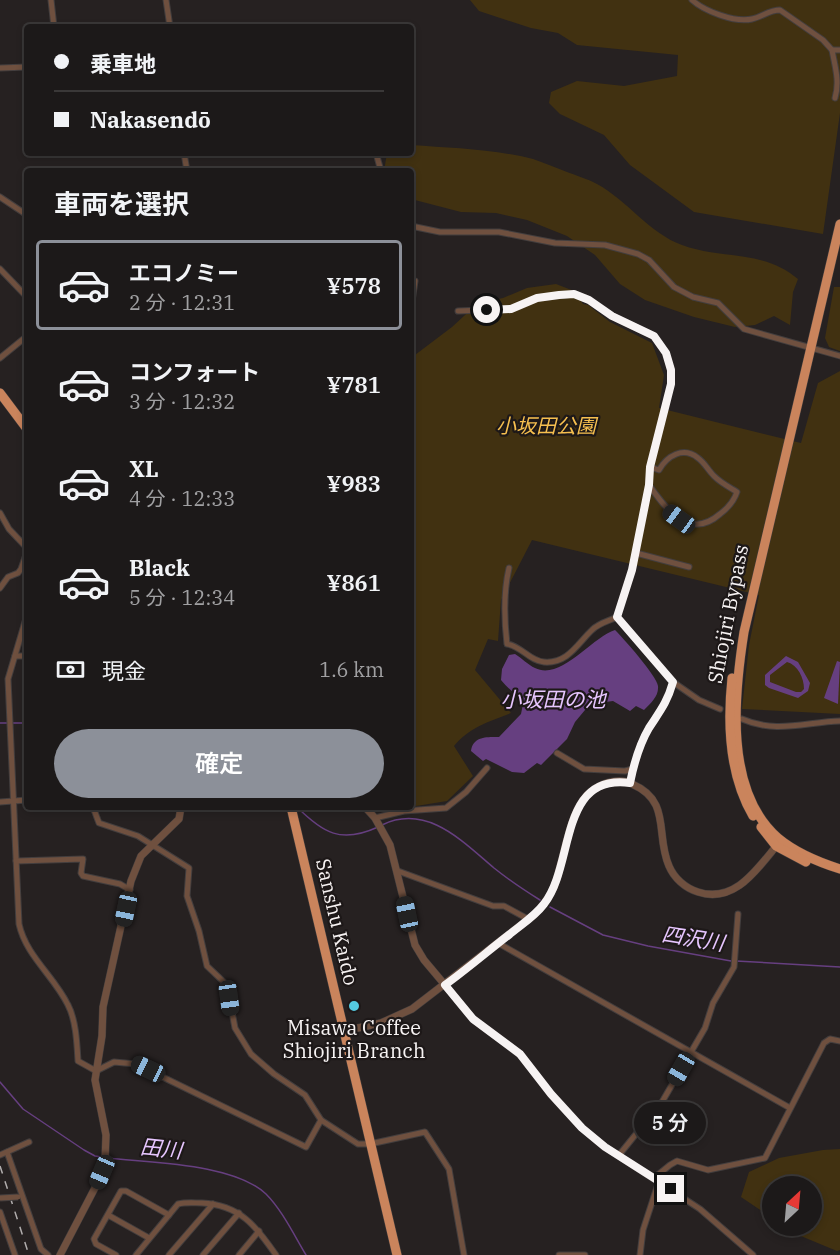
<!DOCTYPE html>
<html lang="ja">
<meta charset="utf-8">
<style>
:root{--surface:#1c1919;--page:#292626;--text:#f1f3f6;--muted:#a0a0a2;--line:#3a3838;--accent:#8c9099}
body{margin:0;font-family:"IBM Plex Serif","Noto Sans JP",serif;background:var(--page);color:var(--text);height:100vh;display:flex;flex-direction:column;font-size:22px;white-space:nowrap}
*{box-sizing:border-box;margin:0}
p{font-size:20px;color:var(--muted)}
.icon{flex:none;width:33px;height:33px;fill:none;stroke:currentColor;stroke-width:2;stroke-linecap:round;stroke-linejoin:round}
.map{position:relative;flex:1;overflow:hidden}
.details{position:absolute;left:24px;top:168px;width:390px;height:642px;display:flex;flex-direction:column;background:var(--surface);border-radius:6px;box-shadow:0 3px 9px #0003,0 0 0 2px var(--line)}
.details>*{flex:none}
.top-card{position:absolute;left:24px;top:24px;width:390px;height:132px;border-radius:6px;box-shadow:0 3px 9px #0003,0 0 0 2px var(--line);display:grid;align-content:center;height:132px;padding:0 30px;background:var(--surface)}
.needle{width:39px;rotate:26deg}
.tools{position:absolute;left:762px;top:1176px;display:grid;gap:12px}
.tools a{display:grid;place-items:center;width:60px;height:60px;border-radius:50%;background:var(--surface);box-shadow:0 3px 9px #0003,0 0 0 2px var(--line);font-size:30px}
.end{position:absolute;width:27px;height:27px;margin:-14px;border:8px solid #f7f3f3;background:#111;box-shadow:0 0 0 3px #111}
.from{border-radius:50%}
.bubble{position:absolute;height:42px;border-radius:21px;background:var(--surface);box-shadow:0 3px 9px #0003,0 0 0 2px var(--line);font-size:20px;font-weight:600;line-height:42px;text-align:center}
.car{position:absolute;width:18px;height:36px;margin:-18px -9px;border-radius:8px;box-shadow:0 0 4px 2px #0007;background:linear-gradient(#222 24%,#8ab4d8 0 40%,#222 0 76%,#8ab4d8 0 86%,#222 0)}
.top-card b{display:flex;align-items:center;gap:21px;height:57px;font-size:22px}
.top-card b+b{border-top:2px solid var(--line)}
.top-card i{width:15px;height:15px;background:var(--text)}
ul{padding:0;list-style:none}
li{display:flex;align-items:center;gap:18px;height:90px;margin:0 12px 9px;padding:0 18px;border:3px solid transparent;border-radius:6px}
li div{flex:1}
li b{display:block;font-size:22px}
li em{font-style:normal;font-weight:600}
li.current{border-color:var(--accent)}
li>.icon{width:54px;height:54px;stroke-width:1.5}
h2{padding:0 30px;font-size:27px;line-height:72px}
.pay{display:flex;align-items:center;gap:15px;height:66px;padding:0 30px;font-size:22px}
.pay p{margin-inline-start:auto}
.cta{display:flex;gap:12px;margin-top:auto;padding:12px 30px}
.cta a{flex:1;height:69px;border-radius:36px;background:var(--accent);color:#fff;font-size:24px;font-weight:600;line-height:69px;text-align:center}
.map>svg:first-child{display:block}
.green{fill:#413111}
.water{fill:#663f80;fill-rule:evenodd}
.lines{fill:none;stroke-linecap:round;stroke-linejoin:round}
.stream{stroke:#663f80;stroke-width:1.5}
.minor-casing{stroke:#433e3e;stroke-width:7}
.tertiary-casing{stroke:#433e3e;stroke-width:8}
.trunk-casing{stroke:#433e3e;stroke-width:10}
.minor{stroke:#6f503f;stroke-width:5}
.tertiary{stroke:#6f503f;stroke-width:7}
.trunk{stroke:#ca845c;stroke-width:9}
.rail{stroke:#b2aeae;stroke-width:1.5;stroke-dasharray:8 8;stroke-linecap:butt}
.minor-bridge-casing{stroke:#433e3e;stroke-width:7;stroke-linecap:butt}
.minor-bridge{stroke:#6f503f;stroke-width:5}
.route{stroke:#f7f3f3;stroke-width:8}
.poi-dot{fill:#55cae0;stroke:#1d1818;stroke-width:2}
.labels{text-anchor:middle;stroke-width:4.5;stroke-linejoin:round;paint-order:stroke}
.park-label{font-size:20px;font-style:italic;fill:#f6bf4f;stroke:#1d1818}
.street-label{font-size:20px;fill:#f7f3f3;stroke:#1d1818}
.poi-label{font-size:20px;fill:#f7f3f3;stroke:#1d1818}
.water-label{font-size:21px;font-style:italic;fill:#e7c6ff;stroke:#1d1818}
</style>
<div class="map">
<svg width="840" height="1255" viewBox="0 0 840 1255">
<rect width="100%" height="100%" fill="#262121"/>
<g class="green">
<path d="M470,0H840V113L823,234L694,212L630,165L604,135L560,114L549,103L551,92L577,81L624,86L677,76L678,55L577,45L558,33L531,28L479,11Z"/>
<path d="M411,145C451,148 494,149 533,159C545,163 556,168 567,172C577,176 588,179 597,184C628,201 649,233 682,245C722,260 763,249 798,279L793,292L790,325L774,316L755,325L735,327L694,317L645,300L620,284L595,255L567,236L527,220L496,213L461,212L411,199V171H384L387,153H411Z"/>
<path d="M556,284L574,291L583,304L588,305L610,322L652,343L664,375L659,408L801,443L818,383L840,371V714L742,709L749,645L759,595L532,540L501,600L498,641L488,639L475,670L511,713C490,721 468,728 454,746L473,776L447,801L379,812L374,807H411V358L452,327L477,304L503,298L527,288Z"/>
<path d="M834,287H840V351L829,347L825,338Z"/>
<path d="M840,1149V1250L837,1251L796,1234L783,1226H812V1186H772V1218L741,1197L749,1172L779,1158L823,1150Z"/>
</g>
<g class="water">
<path d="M615,630C623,638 657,676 658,686C659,696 651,703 644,710L636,706L630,711L613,701L598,703L585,710L575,722L567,739L541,765L537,763L524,773L512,772L486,759L483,761L471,751C473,736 487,737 499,737L521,714L523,704C517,694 508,689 501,680L502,669L509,655L515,654C522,658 528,665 535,668C561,681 592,637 615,630Z"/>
<path d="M786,656L798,662L810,683L808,691L798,698L769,688L765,685V675ZM787,662C798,665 804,678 804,689L801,692H796L770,682V675Z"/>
<path d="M837,661L840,662L838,704L824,698Z"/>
</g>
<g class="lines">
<g class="stream">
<path d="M0,723H8"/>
<path d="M13,723H27"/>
<path d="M297,807C323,833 341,844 378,827"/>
<path d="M382,825C427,803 463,842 494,868C509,880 524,890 540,900"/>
<path d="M550,907L603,935L648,946L731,961"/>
<path d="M736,961L840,967"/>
<path d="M0,1082L23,1109L84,1150L95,1156L102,1157"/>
<path d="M107,1158C151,1163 233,1163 266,1194C282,1210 294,1235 306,1255"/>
</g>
<defs>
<g id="minor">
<path d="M51,0L54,27"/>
<path d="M166,0L170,27"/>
<path d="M692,0C704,11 735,23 752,19C762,17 769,10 780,10L823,40L832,50"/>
<path d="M0,68L27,67"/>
<path d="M835,98C840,81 835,67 832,50H840"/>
<path d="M184,153L187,171"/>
<path d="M376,153L381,171"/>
<path d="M0,197L27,215"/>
<path d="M411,226L440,232H499L555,243L605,245L638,254L649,260L674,287L693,297L718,303L744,329L840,356"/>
<path d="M0,269L27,297"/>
<path d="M411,308L415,281"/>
<path d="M458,311L511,309L537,298L574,294L589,300L612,316L654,336L666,353L671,370V384L650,467L649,485L632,570L617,617C609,621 599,623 592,630C578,643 568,664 544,662C530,661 521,646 507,644C504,618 503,594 509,568"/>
<path d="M0,358L27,336"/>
<path d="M649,485C666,509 689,541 720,514C728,508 734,501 737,492C729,487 721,483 714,476C708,470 704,462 698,458C683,446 667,456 659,470L650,467"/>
<path d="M0,513L9,529L27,548"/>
<path d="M636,553L689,567"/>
<path d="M0,588L8,577L18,573L21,569L27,552"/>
<path d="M27,615L8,679L19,924C26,956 54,976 68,1005C76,1020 77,1044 78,1061L96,1071L114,1062L136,1064L306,1147L321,1120"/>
<path d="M617,617L673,682L699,700L720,709"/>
<path d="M15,656H27"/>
<path d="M742,719C776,734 806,722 840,721"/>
<path d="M557,753L584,769L625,771L633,769"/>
<path d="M630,783C634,764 639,745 649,728C659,712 668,702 673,682"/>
<path d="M0,802L27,800"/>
<path d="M93,807L99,823L138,836L189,868L187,896L199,931L207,966L227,985L235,1028L251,1054L274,1074L305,1095L321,1120L358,1144H370L425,1132L449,1169L464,1255"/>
<path d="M375,818L404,811L446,808L466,792L487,768"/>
<path d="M16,861L83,859L81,873L83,876L120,884L130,890"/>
<path d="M398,871L493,906H504L528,919"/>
<path d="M498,943L790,1108"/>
<path d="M445,985L473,1019L520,1055L551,1094L582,1128L605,1147L700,1209L753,1255"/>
<path d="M7,1152L41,1249L48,1255"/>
<path d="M0,1155L29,1142"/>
<path d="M619,1155L662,1102L705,1028L713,1003L734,967L738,914"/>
<path d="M654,1178L670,1165L677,1161L708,1170L765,1158L824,1043L830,1039L840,1041"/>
<path d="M0,1212L15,1255"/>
<path d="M108,1215L149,1238"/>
<path d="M116,1255L96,1244L94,1239L121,1191H126L169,1215"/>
<path d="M136,1255L178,1204C186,1202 194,1203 202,1203C240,1205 256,1226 276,1255"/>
<path d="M169,1255L213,1204"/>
<path d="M203,1255L239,1213"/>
<path d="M239,1255L259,1231"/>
<path d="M559,1255H585"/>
<path d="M640,1255L643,1230L659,1181"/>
</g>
<g id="tertiary">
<path d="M365,807L375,818L390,845L415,945L424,960L445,985"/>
<path d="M344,1031L381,1023L412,1009L534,915C542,907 548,899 553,889C565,862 568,806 593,790C604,782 620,778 632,784C672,801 655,835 669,866C674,878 685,888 698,892C735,904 757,869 778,844"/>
<path d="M60,1255L97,1184L105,1161L106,1135L95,1080L102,1036L103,1007L131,881L141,856L179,819L181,807"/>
</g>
<g id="trunk">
<path d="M840,224L744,632C734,695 724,791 778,838C796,853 818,862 840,869"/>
<path d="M0,393L27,429"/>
<path d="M732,678C727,725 729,775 753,816"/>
<path d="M291,807L397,1255"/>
<path d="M761,827L776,846L806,862"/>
</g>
</defs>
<use href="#minor" class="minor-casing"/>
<use href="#tertiary" class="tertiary-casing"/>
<use href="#trunk" class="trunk-casing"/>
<use href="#minor" class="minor"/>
<use href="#tertiary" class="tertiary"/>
<use href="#trunk" class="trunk"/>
<path class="rail" d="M0,1166L29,1255"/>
<defs>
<path id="minor-bridge" d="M0,1198L18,1197"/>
</defs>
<use href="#minor-bridge" class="minor-bridge-casing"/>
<use href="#minor-bridge" class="minor-bridge"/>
</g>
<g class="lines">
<path class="route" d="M487,310L511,309L537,298L559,295L574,294L589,300L612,316L654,336L666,353L671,370V384L650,467L649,485L632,570L617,617L673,682C667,703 660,711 649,728C639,745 634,763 630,783C558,773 575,865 544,904C535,916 521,925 510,934C488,951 467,969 445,985L473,1019L520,1054L551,1094L582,1128L605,1147L671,1189"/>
</g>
<circle class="poi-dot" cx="354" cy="1006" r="6"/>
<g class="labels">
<g class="park-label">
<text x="546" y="433">小坂田公園</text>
</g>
<g class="street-label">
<text transform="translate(728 614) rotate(-79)" y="7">Shiojiri Bypass</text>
<text transform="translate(337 922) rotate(77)" y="7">Sanshu Kaido</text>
</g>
<g class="poi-label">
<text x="354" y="1035">Misawa Coffee<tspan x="354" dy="23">Shiojiri Branch</tspan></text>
</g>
<g class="water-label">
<text x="553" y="707">小坂田の池</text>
<text transform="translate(693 939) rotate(9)" y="7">四沢川</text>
<text transform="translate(161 1149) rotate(6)" y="7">田川</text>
</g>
</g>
</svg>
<div class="tools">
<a><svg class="needle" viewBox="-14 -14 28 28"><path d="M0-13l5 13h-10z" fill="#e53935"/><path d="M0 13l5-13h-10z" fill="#a0a0a2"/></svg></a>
</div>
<i class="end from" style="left:487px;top:310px"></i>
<i class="end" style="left:671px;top:1189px"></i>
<div class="bubble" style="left:634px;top:1102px;width:72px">5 分</div>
<i class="car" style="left:679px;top:519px;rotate:306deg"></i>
<i class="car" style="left:126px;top:909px;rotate:192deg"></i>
<i class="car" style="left:407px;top:914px;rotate:348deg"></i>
<i class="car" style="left:229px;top:998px;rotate:172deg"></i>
<i class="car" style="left:148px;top:1069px;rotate:295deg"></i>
<i class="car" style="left:681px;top:1069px;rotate:210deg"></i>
<i class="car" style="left:102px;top:1172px;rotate:203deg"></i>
<div class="top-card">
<b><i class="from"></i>乗車地</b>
<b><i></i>Nakasendō</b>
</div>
<section class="details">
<h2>車両を選択</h2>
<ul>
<li class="current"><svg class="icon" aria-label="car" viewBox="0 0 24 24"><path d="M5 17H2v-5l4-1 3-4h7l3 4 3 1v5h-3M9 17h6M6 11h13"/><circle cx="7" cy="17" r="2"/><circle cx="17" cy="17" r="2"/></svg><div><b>エコノミー</b><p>2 分 · 12:31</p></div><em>¥578</em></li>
<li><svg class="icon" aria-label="car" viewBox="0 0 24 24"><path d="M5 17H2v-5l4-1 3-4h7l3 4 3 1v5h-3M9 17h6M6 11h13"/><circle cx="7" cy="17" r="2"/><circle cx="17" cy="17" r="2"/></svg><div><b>コンフォート</b><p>3 分 · 12:32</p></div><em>¥781</em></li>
<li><svg class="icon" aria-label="car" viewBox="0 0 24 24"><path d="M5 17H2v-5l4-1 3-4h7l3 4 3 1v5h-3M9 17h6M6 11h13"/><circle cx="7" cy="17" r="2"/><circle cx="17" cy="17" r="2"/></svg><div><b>XL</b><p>4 分 · 12:33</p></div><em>¥983</em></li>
<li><svg class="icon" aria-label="car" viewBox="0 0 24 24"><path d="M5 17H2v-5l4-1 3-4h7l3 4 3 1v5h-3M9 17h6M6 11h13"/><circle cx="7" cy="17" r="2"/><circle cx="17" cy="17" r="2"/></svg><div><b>Black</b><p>5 分 · 12:34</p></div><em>¥861</em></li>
</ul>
<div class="pay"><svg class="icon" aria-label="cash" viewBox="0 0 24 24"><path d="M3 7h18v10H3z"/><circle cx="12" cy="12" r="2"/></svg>現金<p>1.6 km</p></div>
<div class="cta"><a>確定</a></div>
</section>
</div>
